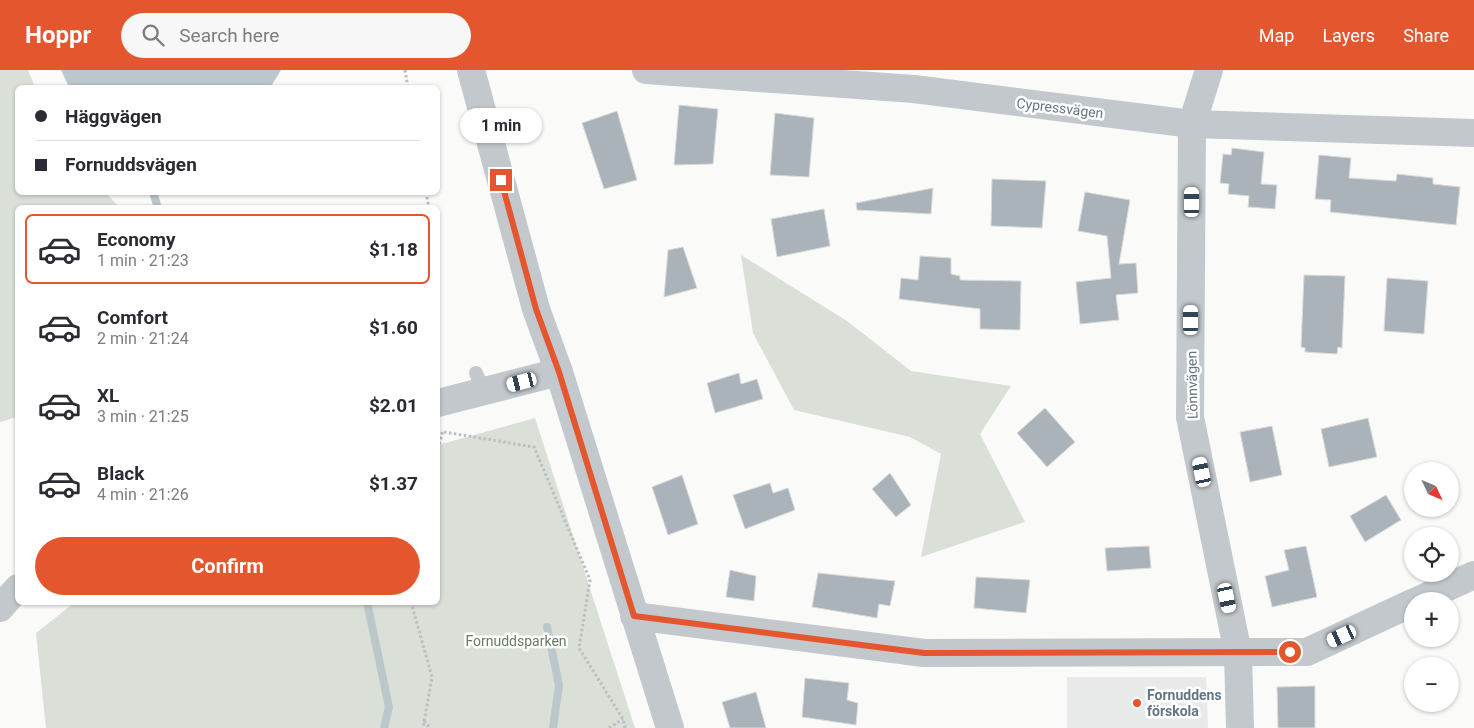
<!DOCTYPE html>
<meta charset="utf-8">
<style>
:root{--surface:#fff;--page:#f7f7f7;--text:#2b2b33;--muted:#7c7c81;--line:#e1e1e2;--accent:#e4572e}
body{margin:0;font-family:Roboto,sans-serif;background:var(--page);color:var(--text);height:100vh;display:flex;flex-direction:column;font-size:19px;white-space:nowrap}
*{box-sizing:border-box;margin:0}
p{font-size:16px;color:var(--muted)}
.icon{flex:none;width:28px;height:28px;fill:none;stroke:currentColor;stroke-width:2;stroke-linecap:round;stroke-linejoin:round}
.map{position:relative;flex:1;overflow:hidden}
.sheet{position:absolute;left:15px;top:135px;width:425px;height:400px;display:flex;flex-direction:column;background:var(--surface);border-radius:8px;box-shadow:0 1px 4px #0004}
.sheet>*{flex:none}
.banner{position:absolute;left:15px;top:15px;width:425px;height:110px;border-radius:8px;box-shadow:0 1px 4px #0004;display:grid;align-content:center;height:110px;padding:0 20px;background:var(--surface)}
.needle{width:32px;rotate:134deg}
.buttons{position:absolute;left:1404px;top:392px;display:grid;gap:10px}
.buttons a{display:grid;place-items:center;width:55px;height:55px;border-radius:50%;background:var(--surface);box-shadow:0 1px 4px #0004;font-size:25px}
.end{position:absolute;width:22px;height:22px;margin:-11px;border:6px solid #e4572e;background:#fff;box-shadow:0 0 0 2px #fff}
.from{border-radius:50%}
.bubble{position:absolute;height:35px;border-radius:18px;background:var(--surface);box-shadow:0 1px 4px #0004;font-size:16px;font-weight:700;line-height:35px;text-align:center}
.car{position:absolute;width:15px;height:30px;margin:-15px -8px;border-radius:6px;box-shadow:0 0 4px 1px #0007;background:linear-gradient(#fff 24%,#345 0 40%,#fff 0 76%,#345 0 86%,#fff 0)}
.banner b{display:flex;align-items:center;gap:18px;height:48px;font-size:19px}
.banner b+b{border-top:1px solid var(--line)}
.banner i{width:12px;height:12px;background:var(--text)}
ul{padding:9px 0 0;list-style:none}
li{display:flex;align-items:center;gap:15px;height:70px;margin:0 10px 8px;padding:0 10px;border:2px solid transparent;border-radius:8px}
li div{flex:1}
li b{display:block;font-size:19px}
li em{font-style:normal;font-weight:700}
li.current{border-color:var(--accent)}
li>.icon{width:45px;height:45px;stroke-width:1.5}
.button{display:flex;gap:10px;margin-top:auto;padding:10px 20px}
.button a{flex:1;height:58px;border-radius:30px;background:var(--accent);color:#fff;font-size:20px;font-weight:700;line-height:58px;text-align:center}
header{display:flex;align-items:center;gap:30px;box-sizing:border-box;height:70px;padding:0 25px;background:var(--accent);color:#fff}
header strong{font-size:24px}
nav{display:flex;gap:28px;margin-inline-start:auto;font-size:18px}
.search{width:350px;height:45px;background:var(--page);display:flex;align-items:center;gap:12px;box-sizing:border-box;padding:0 18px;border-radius:28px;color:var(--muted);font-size:19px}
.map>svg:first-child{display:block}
.built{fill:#e8e9e9}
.green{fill:#dadfd7}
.water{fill:#bbc7cb}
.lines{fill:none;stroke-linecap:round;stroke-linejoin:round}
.stream{stroke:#bbc7cb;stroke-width:8}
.building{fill:#aab3b9;stroke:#dcdcda}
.path{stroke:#bbbfc2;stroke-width:3;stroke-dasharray:2.5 2.5;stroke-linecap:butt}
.lane{stroke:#c3c8cc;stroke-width:14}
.street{stroke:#c3c8cc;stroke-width:28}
.route{stroke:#e4572e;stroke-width:6}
.poi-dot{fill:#e4572e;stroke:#fff;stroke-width:2}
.labels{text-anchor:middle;stroke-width:5;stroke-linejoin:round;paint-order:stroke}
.street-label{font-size:14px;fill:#657683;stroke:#fff}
.park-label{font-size:14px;fill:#687a64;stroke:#fff}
.poi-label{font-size:14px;font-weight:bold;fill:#657683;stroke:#fff;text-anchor:start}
</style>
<header>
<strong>Hoppr</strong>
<div class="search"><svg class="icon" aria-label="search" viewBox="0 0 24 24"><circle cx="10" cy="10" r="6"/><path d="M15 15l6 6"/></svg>Search here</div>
<nav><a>Map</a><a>Layers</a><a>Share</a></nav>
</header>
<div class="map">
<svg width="1474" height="658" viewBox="0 0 1474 658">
<rect width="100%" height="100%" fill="#fafaf8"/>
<path class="built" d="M1067,607H1206L1208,658H1067Z"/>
<g class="green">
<path d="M0,0H28L35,17L18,18V122L106,123L119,137L18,138L17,347L0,352Z"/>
<path d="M741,185L847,251L911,301L1011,316L980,364L1025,452L921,487L941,384L910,367L794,340L753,263Z"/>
<path d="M535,348L635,658H46L36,563L74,533L438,532V375Z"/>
</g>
<path class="water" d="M61,0H281L270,18L69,17Z"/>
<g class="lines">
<g class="stream">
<path d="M153,122L158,138"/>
<path d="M367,532L389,637L384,658"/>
<path d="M547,557L559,615L553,658"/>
</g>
</g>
<g class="building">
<path d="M679,35L718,39L713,94L674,95Z"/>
<path d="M617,41L637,110L604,119L582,53Z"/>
<path d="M775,43L814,48L809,107L770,105Z"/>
<path d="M1232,78L1264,82L1261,114L1277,115L1275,139L1248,137L1249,126L1228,124L1229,114L1220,113L1223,84L1231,85Z"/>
<path d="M1319,85L1351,88L1349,108L1396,111L1397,104L1433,108V114L1460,117L1456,155L1330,142L1331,130L1315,129Z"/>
<path d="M992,109L1046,111L1042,158L991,156Z"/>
<path d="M933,118L931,144L857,140L856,133Z"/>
<path d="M1085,122L1130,130L1119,194L1136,193L1138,223L1116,225L1119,250L1080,254L1076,212L1111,208L1107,166L1078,161Z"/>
<path d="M824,139L830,176L777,187L771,149Z"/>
<path d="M683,177L697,218L664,227L668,180Z"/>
<path d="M920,186L951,188V204L960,206V210L1021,211L1020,260L980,259V239L899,229L901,208L918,210Z"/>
<path d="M1304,205L1345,206L1342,278L1338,277L1337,284L1305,282V278L1301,277Z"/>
<path d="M1387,208L1428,211L1424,264L1384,261Z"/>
<path d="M739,303L741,314L757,309L763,329L715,343L707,313Z"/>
<path d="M1045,338L1075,372L1047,397L1017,363Z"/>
<path d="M1368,348L1377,387L1329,397L1321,359Z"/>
<path d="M1272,356L1282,405L1250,412L1240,362Z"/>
<path d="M890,403L911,435L896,447L872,419Z"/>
<path d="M682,405L698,454L668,465L652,417Z"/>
<path d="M770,413L773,423L788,418L795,440L745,459L733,425Z"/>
<path d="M1386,425L1401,450L1365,472L1350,446Z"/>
<path d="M1149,476L1151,498L1107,501L1105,478Z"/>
<path d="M1306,476L1317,527L1272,537L1265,506L1289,500L1284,480Z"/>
<path d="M730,500L756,506L754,531L726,527Z"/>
<path d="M818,503L895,511L890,536L879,534L877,548L812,537Z"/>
<path d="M976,507L1030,510L1026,543L974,538Z"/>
<path d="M805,608L849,613L847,630L858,633L856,655L802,647Z"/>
<path d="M1315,616V658H1278L1277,617Z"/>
<path d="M756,622L766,658H730L722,632Z"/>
</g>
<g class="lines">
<g class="path">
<path d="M405,0L408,18"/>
<path d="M426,122L429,138"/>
<path d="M444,362L534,377L590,510L579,578L623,649L625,658"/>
<path d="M438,379L443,360"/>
<path d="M411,532L432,607L423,658"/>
<path d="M424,651L430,658"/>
<path d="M609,658L623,649"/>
</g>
<path class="lane" d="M476,303L484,322"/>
<g class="street">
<path d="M471,0L536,239L559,302L670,658"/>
<path d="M646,0L914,19L1192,54L1474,63"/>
<path d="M1209,0L1192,54L1190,347L1238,583L1240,658"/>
<path d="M438,333L559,302"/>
<path d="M1417,531L1474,505"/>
<path d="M0,538L18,518"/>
<path d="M634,546L924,583L1307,582L1412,533"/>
</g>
</g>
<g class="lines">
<path class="route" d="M501,110L536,239L559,302L634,546L924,583L1290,582"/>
</g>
<circle class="poi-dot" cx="1137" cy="633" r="5"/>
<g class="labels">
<g class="street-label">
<text transform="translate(1060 38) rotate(7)" y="5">Cypressvägen</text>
<text transform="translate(1192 315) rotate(-91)" y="5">Lönnvägen</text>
</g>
<g class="park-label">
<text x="516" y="576">Fornuddsparken</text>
</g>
<g class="poi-label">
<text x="1147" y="630">Fornuddens<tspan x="1147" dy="16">förskola</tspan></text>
</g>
</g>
</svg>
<div class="buttons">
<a><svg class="needle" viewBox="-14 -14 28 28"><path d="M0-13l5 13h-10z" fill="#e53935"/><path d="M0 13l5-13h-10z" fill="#7c7c81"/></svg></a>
<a><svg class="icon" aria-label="locate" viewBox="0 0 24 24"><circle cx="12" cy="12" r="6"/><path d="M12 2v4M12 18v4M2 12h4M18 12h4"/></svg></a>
<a>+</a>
<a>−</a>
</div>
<i class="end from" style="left:1290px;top:582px"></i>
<i class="end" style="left:501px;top:110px"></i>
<div class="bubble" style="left:460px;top:38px;width:82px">1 min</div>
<i class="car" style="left:1192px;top:132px;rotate:0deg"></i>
<i class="car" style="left:1191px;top:250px;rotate:0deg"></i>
<i class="car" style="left:522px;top:312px;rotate:256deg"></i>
<i class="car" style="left:1202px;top:402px;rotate:348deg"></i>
<i class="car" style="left:1227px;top:528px;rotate:168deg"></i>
<i class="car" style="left:1342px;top:566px;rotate:245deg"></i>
<div class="banner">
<b><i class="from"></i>Häggvägen</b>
<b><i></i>Fornuddsvägen</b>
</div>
<section class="sheet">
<ul>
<li class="current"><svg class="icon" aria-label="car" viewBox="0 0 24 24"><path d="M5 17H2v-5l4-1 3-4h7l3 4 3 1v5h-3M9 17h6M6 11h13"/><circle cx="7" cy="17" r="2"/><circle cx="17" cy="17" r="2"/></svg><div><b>Economy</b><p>1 min · 21:23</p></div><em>$1.18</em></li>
<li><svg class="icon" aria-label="car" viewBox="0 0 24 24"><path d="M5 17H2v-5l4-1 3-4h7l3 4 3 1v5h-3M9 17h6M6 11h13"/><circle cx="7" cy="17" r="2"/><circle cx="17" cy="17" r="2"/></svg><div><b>Comfort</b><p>2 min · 21:24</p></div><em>$1.60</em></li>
<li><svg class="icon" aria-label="car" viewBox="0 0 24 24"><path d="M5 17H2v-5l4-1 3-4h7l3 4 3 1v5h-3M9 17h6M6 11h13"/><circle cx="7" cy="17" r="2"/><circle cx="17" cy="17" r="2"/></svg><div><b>XL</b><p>3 min · 21:25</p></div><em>$2.01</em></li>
<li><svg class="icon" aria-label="car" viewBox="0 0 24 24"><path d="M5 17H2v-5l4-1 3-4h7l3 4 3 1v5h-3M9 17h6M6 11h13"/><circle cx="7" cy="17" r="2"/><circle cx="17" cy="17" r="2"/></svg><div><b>Black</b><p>4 min · 21:26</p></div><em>$1.37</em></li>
</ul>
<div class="button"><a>Confirm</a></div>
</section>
</div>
